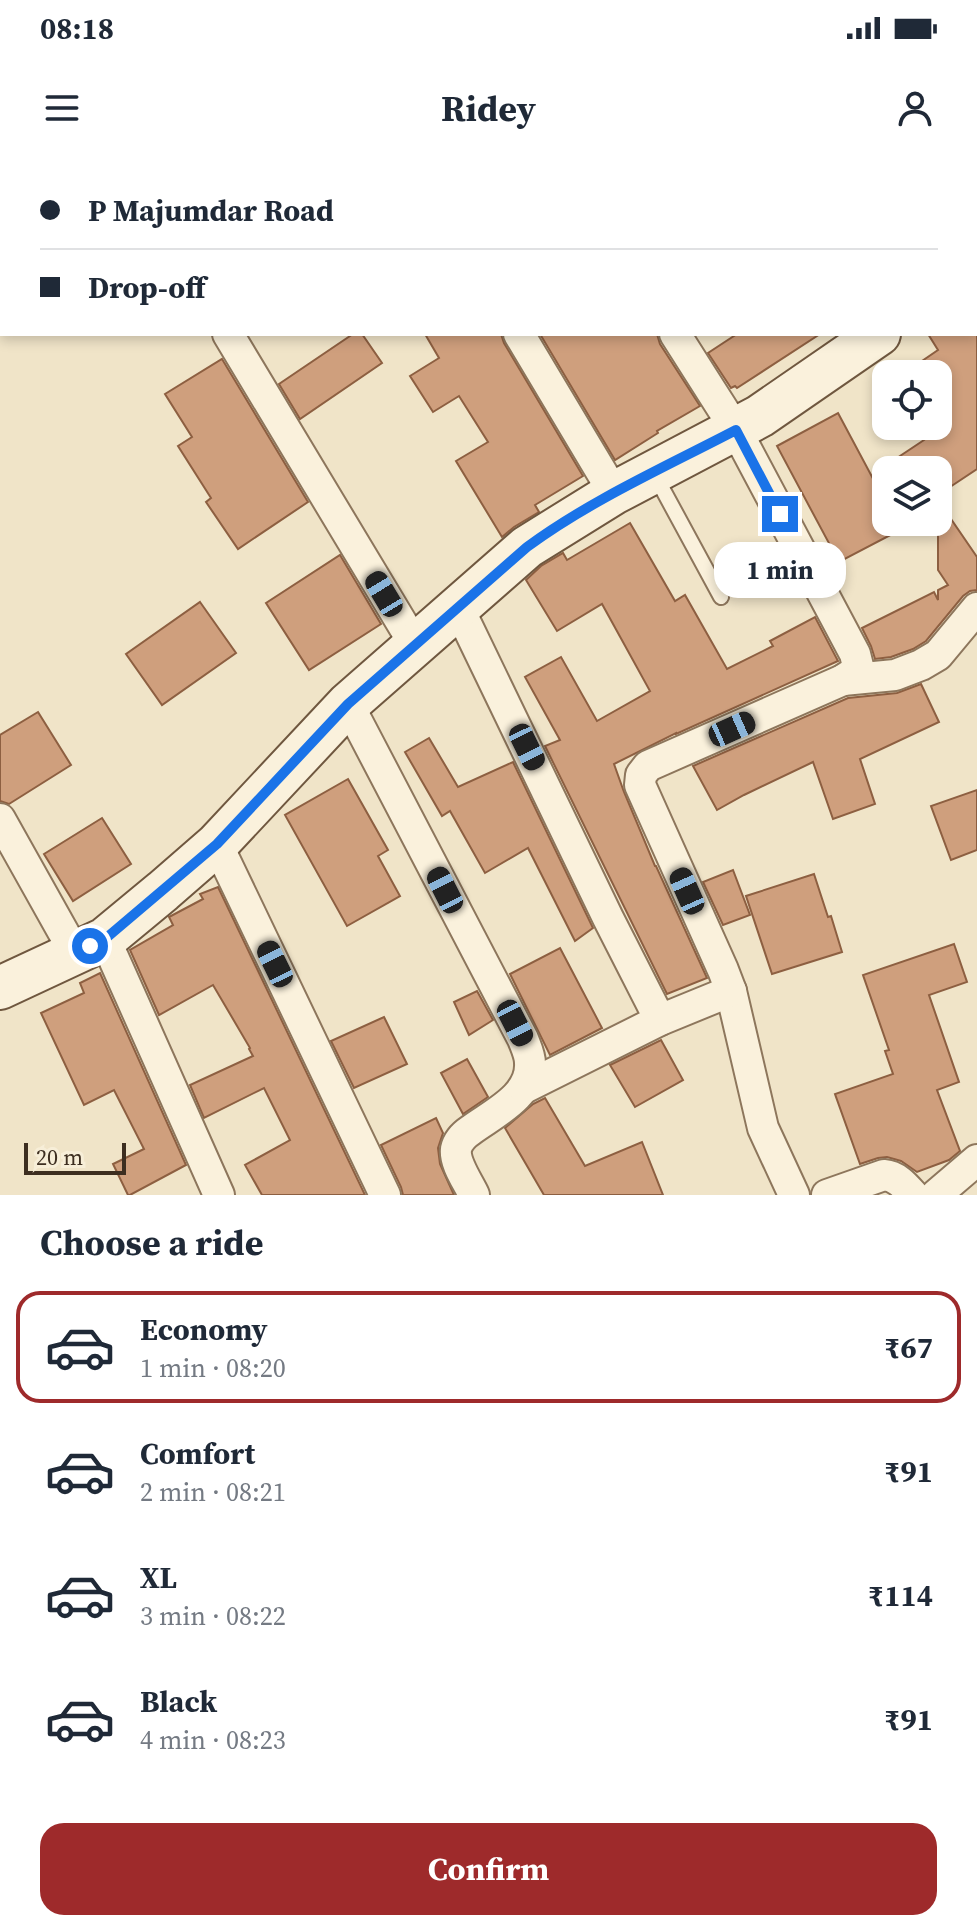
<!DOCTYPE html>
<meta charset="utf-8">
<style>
:root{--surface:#fff;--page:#f2f2f3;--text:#1f2937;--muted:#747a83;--line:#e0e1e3;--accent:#9e2a2b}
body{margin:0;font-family:"Source Serif 4",serif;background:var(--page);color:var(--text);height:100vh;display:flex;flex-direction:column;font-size:30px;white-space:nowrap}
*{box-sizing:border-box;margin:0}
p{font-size:26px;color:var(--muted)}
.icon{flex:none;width:44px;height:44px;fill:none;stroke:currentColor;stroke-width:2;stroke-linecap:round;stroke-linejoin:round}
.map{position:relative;height:1035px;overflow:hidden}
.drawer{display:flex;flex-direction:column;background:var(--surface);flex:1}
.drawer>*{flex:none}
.guide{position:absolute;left:0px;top:0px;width:978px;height:176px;box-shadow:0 4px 12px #0003;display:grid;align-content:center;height:176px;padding:0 40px;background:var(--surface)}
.tools{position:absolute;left:872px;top:200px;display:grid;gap:16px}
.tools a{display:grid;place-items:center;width:80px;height:80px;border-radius:16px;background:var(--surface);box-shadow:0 4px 12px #0003;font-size:40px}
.scale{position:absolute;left:24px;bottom:20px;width:102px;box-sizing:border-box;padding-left:8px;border:4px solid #3d2e20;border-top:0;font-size:22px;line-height:28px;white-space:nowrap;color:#3d2e20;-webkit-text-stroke:6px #f7eed8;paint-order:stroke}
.end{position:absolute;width:36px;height:36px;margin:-18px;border:10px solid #1a73e8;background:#fff;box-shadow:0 0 0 4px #fff}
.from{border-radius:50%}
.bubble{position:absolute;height:56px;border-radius:24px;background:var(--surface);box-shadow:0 4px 12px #0003;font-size:26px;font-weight:700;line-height:56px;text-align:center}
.car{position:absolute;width:24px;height:48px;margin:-24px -12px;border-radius:10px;box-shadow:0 0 6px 2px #0007;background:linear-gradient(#222 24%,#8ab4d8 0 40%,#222 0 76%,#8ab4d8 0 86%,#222 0)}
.guide b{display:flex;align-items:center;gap:28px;height:76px;font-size:30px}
.guide b+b{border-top:2px solid var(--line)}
.guide i{width:20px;height:20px;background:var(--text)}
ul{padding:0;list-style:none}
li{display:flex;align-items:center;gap:24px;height:112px;margin:0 16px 12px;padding:0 24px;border:4px solid transparent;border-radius:24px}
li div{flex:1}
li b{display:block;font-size:30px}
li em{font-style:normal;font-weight:700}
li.current{border-color:var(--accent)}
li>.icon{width:72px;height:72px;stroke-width:1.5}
h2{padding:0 40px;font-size:36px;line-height:96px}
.button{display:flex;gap:16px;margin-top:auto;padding:16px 40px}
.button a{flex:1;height:92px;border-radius:24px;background:var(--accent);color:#fff;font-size:32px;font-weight:700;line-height:92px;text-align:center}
.status{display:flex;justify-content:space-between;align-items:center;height:56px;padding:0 40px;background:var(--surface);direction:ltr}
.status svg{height:22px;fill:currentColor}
header{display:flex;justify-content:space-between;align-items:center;height:104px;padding:0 40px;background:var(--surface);font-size:36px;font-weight:700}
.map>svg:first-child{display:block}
.building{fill:#cf9f7d;stroke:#8d5f41;stroke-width:2}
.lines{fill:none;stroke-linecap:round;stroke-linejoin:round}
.lane-casing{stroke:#8d765c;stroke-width:18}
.street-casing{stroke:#8d765c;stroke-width:34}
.secondary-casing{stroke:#6f573f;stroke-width:46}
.lane{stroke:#faf1dc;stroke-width:14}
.street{stroke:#faf1dc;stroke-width:30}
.secondary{stroke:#faf1dc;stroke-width:42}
.route{stroke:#1a73e8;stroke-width:10}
</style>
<div class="status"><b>08:18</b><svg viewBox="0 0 49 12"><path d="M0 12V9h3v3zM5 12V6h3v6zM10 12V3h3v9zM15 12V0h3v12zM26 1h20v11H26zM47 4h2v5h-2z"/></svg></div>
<header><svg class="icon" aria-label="menu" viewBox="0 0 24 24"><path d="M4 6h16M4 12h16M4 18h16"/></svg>Ridey<svg class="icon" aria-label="person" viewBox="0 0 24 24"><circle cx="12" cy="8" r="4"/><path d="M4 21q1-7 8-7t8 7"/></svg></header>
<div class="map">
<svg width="977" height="1035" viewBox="0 0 977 1035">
<rect width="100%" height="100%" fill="#f0e4c8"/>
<g class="building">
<path d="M353,174H362L382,203L300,259L279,224Z"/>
<path d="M425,174H501L504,183L583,316L535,345L539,352L514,367L502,377L456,301L488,282L459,236L433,252L410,216L439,198Z"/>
<path d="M540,174H657L660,184L700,246L657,271L658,273L615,300Z"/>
<path d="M737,174H820L737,228L735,226L731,228L708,193Z"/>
<path d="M928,174H977V309L938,335V310H879L924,280L915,266H938V214H903L938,190Z"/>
<path d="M222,199L308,342L238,389L206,342L211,338L178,286L192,277L165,234Z"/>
<path d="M838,253L886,343V362H896L900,370L839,402L777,286Z"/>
<path d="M938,340L977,397V430L970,431L963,436L926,481L913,489L891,497L875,499L871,486L862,468L934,432L938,440V430L948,425L938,410Z"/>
<path d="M630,363L675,441L685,435L727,509L773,486L770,481L815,457L838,501L676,574V573L614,604L624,632L655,706H656L707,818L667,834L545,586L560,580L525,517L561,497L597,561L650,531L602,444L557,471L526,420L541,406L563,393L567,400Z"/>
<path d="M340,395L381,464L309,510L266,443Z"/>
<path d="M200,442L236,493L162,545L126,494Z"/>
<path d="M921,524L939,562L860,599L875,644L833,659L813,602L744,635L717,650L693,606L848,538L897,533Z"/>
<path d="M38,552L71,605L9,644L0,641V575Z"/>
<path d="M429,578L458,627L513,602L593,768L575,781L528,688L485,713L450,651L442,656L405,592Z"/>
<path d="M348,619L388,690L378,696L400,736L347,766L285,655Z"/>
<path d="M977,630V690L951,700L931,646Z"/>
<path d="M102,658L131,704L73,741L44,694Z"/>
<path d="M733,710L750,755L723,765L703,722Z"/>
<path d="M814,714L828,757L831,756L842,792L772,814L746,736Z"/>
<path d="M218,727L365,1035H262L245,1005L290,980L264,928L204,958L190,925L253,896L249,889L250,888L213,825L159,855L130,790L173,765L169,757L203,739L200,734Z"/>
<path d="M954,784L967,822L929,835L959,922L937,930L960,991L949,1000L917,1012L901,1001L887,997L878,998L860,1004L835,934L893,914L885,891L889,890L863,815Z"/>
<path d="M560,788L602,868L550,895L510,814Z"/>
<path d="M100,813L186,1005L130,1035H128L113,1004L144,989L114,930L84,945L41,853L84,833L80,823Z"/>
<path d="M477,831L493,860L469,875L454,842Z"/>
<path d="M384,857L407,904L354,928L331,881Z"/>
<path d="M661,880L683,920L635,947L610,905Z"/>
<path d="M467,899L488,937L463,954L441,913Z"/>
<path d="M545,938L585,1006L642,982L663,1035H544L505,968L533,944Z"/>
<path d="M436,958L443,973L438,988L440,1004L454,1035H403L401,1027L381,985Z"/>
</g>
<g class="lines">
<defs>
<path id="lane" d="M656,317L721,437"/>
<g id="street">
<path d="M124,0L125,2"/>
<path d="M416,0L417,2"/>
<path d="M564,0L565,2"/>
<path d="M845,0L846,2"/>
<path d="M228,174L415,485"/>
<path d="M519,174L614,333"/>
<path d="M675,174L736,270L855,494L858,506L852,514L843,520L648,606L641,615L640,625L723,810L731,831L763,968L794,1035"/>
<path d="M458,447L608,758L660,860"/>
<path d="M843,520L895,515L921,505L938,495L977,448"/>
<path d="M348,544L523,879C526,887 530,895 530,903C532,936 494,953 471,970C465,974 458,980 456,989C454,1003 468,1022 474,1035"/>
<path d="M0,659L75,793"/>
<path d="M217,684L385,1035"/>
<path d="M105,779L219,1035"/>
<path d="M524,928L660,860L731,831"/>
<path d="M827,1035L884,1015C897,1016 905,1026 913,1035"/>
<path d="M936,1035L977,1000"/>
</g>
<g id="secondary">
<path d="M976,108L977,107"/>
<path d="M0,828L105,779L163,731L217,684L348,544L527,387L614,333L760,256L879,174"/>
</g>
</defs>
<use href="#lane" class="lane-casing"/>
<use href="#street" class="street-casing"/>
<use href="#secondary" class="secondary-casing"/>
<use href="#lane" class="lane"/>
<use href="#street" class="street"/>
<use href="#secondary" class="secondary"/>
</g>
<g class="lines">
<path class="route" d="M90,786L105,779L217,684L348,544L527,387C591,340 665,307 736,270L780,354"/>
</g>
</svg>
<div class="tools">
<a><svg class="icon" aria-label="locate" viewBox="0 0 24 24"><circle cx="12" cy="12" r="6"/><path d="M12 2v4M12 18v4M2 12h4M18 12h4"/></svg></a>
<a><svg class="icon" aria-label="layers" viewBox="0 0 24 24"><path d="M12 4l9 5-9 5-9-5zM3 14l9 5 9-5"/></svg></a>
</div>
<div class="scale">20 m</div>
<i class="end from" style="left:90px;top:786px"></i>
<i class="end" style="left:780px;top:354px"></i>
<div class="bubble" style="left:714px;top:382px;width:132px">1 min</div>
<i class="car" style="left:384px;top:434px;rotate:329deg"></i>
<i class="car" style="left:732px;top:569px;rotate:66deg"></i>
<i class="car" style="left:527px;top:587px;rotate:154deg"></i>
<i class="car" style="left:445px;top:730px;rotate:333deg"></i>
<i class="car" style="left:687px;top:731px;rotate:336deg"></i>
<i class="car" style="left:275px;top:804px;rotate:334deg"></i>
<i class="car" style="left:515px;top:863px;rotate:153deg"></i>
<div class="guide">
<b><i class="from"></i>P Majumdar Road</b>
<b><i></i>Drop-off</b>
</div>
</div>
<section class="drawer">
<h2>Choose a ride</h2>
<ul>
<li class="current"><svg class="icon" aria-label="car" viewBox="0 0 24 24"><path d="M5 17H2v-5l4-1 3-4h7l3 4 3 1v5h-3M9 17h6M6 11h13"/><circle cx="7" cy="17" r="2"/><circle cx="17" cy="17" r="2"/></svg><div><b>Economy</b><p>1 min · 08:20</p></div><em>₹67</em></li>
<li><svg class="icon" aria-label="car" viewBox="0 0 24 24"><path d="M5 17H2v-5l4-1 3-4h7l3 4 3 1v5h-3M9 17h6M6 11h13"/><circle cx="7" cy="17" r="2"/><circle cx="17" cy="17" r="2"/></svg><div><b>Comfort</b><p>2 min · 08:21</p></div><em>₹91</em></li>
<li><svg class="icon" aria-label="car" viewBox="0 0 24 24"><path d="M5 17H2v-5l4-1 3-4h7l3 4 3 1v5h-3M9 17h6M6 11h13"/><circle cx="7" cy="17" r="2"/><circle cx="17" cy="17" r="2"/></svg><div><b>XL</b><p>3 min · 08:22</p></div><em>₹114</em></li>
<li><svg class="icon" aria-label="car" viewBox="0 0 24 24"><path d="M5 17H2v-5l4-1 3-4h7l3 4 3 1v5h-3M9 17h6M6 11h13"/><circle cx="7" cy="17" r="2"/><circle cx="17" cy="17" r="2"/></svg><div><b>Black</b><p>4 min · 08:23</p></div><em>₹91</em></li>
</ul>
<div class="button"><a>Confirm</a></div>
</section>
